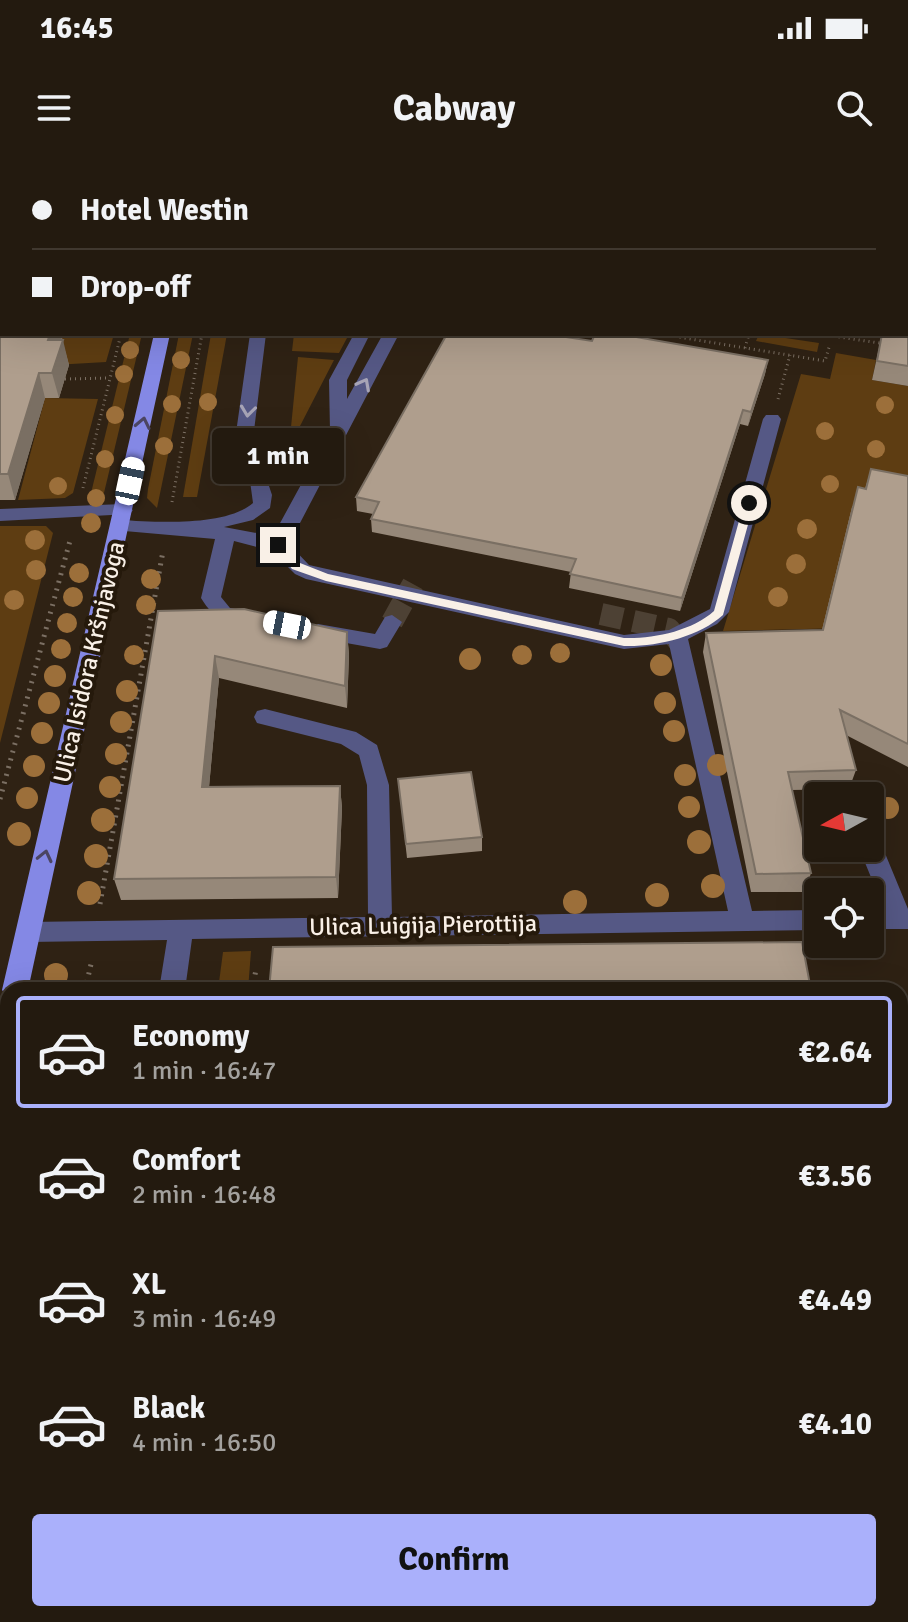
<!DOCTYPE html>
<meta charset="utf-8">
<style>
:root{--surface:#231a0f;--page:#2f271d;--text:#f1f3f6;--muted:#a3a19e;--line:#40382f;--accent:#aab0fb}
body{margin:0;font-family:Signika,sans-serif;background:var(--page);color:var(--text);height:100vh;display:flex;flex-direction:column;font-size:30px;white-space:nowrap}
*{box-sizing:border-box;margin:0}
p{font-size:26px;color:var(--muted)}
.icon{flex:none;width:44px;height:44px;fill:none;stroke:currentColor;stroke-width:2;stroke-linecap:round;stroke-linejoin:round}
.map{position:relative;flex:1;overflow:hidden}
.drawer{position:absolute;left:0px;top:822px;width:908px;height:640px;display:flex;flex-direction:column;background:var(--surface);border-radius:24px 24px 0 0;box-shadow:0 8px 32px #0002,0 0 0 2px var(--line)}
.drawer>*{flex:none}
.hud{position:absolute;left:0px;top:0px;width:908px;height:176px;box-shadow:0 8px 32px #0002,0 0 0 2px var(--line);display:grid;align-content:center;height:176px;padding:0 32px;background:var(--surface)}
.needle{width:52px;rotate:262deg}
.controls{position:absolute;left:804px;top:622px;display:grid;gap:16px}
.controls a{display:grid;place-items:center;width:80px;height:80px;border-radius:8px;background:var(--surface);box-shadow:0 8px 32px #0002,0 0 0 2px var(--line);font-size:40px}
.end{position:absolute;width:36px;height:36px;margin:-18px;border:10px solid #f9f0e7;background:#111;box-shadow:0 0 0 4px #111}
.from{border-radius:50%}
.bubble{position:absolute;height:56px;border-radius:8px;background:var(--surface);box-shadow:0 8px 32px #0002,0 0 0 2px var(--line);font-size:26px;font-weight:700;line-height:56px;text-align:center}
.car{position:absolute;width:24px;height:48px;margin:-24px -12px;border-radius:10px;box-shadow:0 0 6px 2px #0007;background:linear-gradient(#fff 24%,#345 0 40%,#fff 0 76%,#345 0 86%,#fff 0)}
.hud b{display:flex;align-items:center;gap:28px;height:76px;font-size:30px}
.hud b+b{border-top:2px solid var(--line)}
.hud i{width:20px;height:20px;background:var(--text)}
ul{padding:14px 0 0;list-style:none}
li{display:flex;align-items:center;gap:24px;height:112px;margin:0 16px 12px;padding:0 16px;border:4px solid transparent;border-radius:8px}
li div{flex:1}
li b{display:block;font-size:30px}
li em{font-style:normal;font-weight:700}
li.current{border-color:var(--accent)}
li>.icon{width:72px;height:72px;stroke-width:1.5}
.button{display:flex;gap:16px;margin-top:auto;padding:16px 32px}
.button a{flex:1;height:92px;border-radius:8px;background:var(--accent);color:#111;font-size:32px;font-weight:700;line-height:92px;text-align:center}
.status{display:flex;justify-content:space-between;align-items:center;height:56px;padding:0 40px;background:var(--surface);direction:ltr}
.status svg{height:22px;fill:currentColor}
header{display:flex;justify-content:space-between;align-items:center;height:104px;padding:0 32px;background:var(--surface);font-size:36px;font-weight:700}
.map>svg:first-child{display:block}
.green{fill:#5e3d12}
.lines{fill:none;stroke-linecap:round;stroke-linejoin:round}
.minor-tunnel{stroke:#4d4134;stroke-width:22;stroke-dasharray:22 11;stroke-linecap:butt}
.path-far2{stroke:#7b6f63;stroke-width:3;stroke-dasharray:1 4;stroke-linecap:butt}
.path-far1{stroke:#7b6f63;stroke-width:5;stroke-dasharray:2 6;stroke-linecap:butt}
.path{stroke:#7b6f63;stroke-width:6;stroke-dasharray:2 7;stroke-linecap:butt}
.minor{fill:#555885;fill-rule:evenodd}
.major{fill:#8488e5;fill-rule:evenodd}
.tram{stroke:#c8beb4;stroke-width:2}
.tree{fill:#9c6f3a}
.wall{fill:#968879}
.shaded-wall{fill:#7a6f63}
.building{fill:#af9e8d;stroke:#7a6f63;stroke-width:2}
.oneway{stroke:#a7a4b6}
.oneway2{stroke:#4b4562}
.route{fill:#f9f0e7}
.labels{text-anchor:middle;stroke-width:8;stroke-linejoin:round;paint-order:stroke}
.street-label{font-size:24px;fill:#f9f0e7;stroke:#25190b}
</style>
<div class="status"><b>16:45</b><svg viewBox="0 0 49 12"><path d="M0 12V9h3v3zM5 12V6h3v6zM10 12V3h3v9zM15 12V0h3v12zM26 1h20v11H26zM47 4h2v5h-2z"/></svg></div>
<header><svg class="icon" aria-label="menu" viewBox="0 0 24 24"><path d="M4 6h16M4 12h16M4 18h16"/></svg>Cabway<svg class="icon" aria-label="search" viewBox="0 0 24 24"><circle cx="10" cy="10" r="6"/><path d="M15 15l6 6"/></svg></header>
<div class="map">
<svg width="908" height="1462" viewBox="0 0 908 1462">
<rect width="100%" height="100%" fill="#2f2214"/>
<g class="green">
<path d="M63,174H114L106,202L54,205Z"/>
<path d="M130,174H142L103,337L93,339L91,333Z"/>
<path d="M179,174H193L157,348L147,338L148,329Z"/>
<path d="M211,174H227L197,337H183Z"/>
<path d="M294,174H356L354,178H347L339,193L292,191Z"/>
<path d="M759,174L819,183L817,192L756,181Z"/>
<path d="M836,193L876,200L872,220L908,226V325L848,468L723,471L801,214L830,219Z"/>
<path d="M298,197L334,200L300,266L291,267Z"/>
<path d="M45,238L98,239L73,333L65,338L18,340Z"/>
<path d="M288,270L311,272L292,302L279,299L275,305L258,296L256,288L279,289Z"/>
<path d="M0,366H46L53,373L0,583Z"/>
<path d="M251,791L248,830H218L223,792Z"/>
<path d="M908,1235V1425L900,1441V1249Z"/>
<path d="M784,1454H893L889,1462H779Z"/>
</g>
<g class="lines">
<g class="minor-tunnel">
<path d="M601,454L669,469L679,482"/>
<path d="M392,462L413,424"/>
</g>
<g class="path-far2">
<path d="M660,174L825,201L830,184"/>
<path d="M819,174L886,184"/>
<path d="M745,188L749,174"/>
<path d="M65,219L110,218"/>
<path d="M778,239L790,195"/>
<path d="M83,328L121,174"/>
<path d="M172,342L202,174"/>
</g>
<g class="path-far1">
<path d="M0,639L71,377"/>
<path d="M100,744L163,391"/>
<path d="M85,830L92,800"/>
<path d="M240,830L253,824L256,810"/>
</g>
<g class="path">
<path d="M0,1066H8"/>
<path d="M0,1205L8,1167"/>
<path d="M555,1462L560,1454"/>
</g>
<g class="minor">
<path d="M250,174H266L252,287L258,301L309,310L330,271L329,220L354,174H370L347,220V239L383,174H399L289,384L309,405L624,475L669,470L710,449L763,259L766,255H778L781,259L729,452L717,464L688,479L752,751L818,750V770L192,779L185,830H159L167,780L28,782L19,779L16,772L19,765L28,762L368,757L367,625L359,595L341,584L257,563L254,557L257,551L265,549L356,572L377,585L389,625L392,757L728,751L669,484L624,489L306,419L295,414L272,391L234,381L221,437L230,448L258,453L261,458L251,465C224,461 216,462 201,438L215,379L113,370L110,366L113,362L120,360C156,362 225,367 253,343L250,321L234,287ZM265,314L303,321L273,376L224,367L253,360L270,348L272,335Z"/>
<path d="M123,344L133,350L130,354L0,361V349Z"/>
<path d="M392,455L402,462L387,487L380,489L318,478L308,471L318,464L375,474L385,457Z"/>
<path d="M870,677L878,680L882,686L908,749V769H870V749H884L859,688H870Z"/>
<path d="M900,917L908,920V945L900,942Z"/>
<path d="M908,1030V1066L900,1069V1033Z"/>
<rect x="0" y="1121" width="8" height="28"/>
<path d="M628,1454H663L659,1462H624Z"/>
</g>
<g class="major">
<path d="M208,0H222L223,2H209Z"/>
<rect x="0" y="7" width="2" height="8"/>
<rect x="906" y="156" width="2" height="10"/>
<path d="M154,174H170L28,830H8V838L2,830Z"/>
<path d="M8,851V907L0,910V854Z"/>
</g>
<g class="tram">
<path d="M0,1L3,2"/>
<path d="M900,1207L908,1193"/>
<path d="M900,1253L908,1239"/>
<path d="M748,1462L753,1454"/>
<path d="M778,1462L783,1454"/>
</g>
</g>
<g class="tree">
<circle cx="130" cy="190" r="9"/>
<circle cx="181" cy="200" r="9"/>
<circle cx="124" cy="214" r="9"/>
<circle cx="208" cy="242" r="9"/>
<circle cx="172" cy="244" r="9"/>
<circle cx="885" cy="245" r="9"/>
<circle cx="115" cy="255" r="9"/>
<circle cx="825" cy="271" r="9"/>
<circle cx="164" cy="286" r="9"/>
<circle cx="876" cy="289" r="9"/>
<circle cx="105" cy="299" r="9"/>
<circle cx="830" cy="324" r="9"/>
<circle cx="58" cy="326" r="9"/>
<circle cx="96" cy="338" r="9"/>
<circle cx="91" cy="363" r="10"/>
<circle cx="807" cy="369" r="10"/>
<circle cx="35" cy="380" r="10"/>
<circle cx="796" cy="404" r="10"/>
<circle cx="36" cy="410" r="10"/>
<circle cx="79" cy="413" r="10"/>
<circle cx="151" cy="419" r="10"/>
<circle cx="73" cy="437" r="10"/>
<circle cx="778" cy="437" r="10"/>
<circle cx="14" cy="440" r="10"/>
<circle cx="146" cy="445" r="10"/>
<circle cx="67" cy="463" r="10"/>
<circle cx="61" cy="489" r="10"/>
<circle cx="560" cy="493" r="10"/>
<circle cx="134" cy="495" r="10"/>
<circle cx="522" cy="495" r="10"/>
<circle cx="470" cy="499" r="11"/>
<circle cx="661" cy="505" r="11"/>
<circle cx="55" cy="516" r="11"/>
<circle cx="127" cy="531" r="11"/>
<circle cx="49" cy="543" r="11"/>
<circle cx="665" cy="543" r="11"/>
<circle cx="121" cy="562" r="11"/>
<circle cx="674" cy="571" r="11"/>
<circle cx="42" cy="573" r="11"/>
<circle cx="116" cy="594" r="11"/>
<circle cx="718" cy="605" r="11"/>
<circle cx="34" cy="606" r="11"/>
<circle cx="685" cy="615" r="11"/>
<circle cx="110" cy="627" r="11"/>
<circle cx="27" cy="638" r="11"/>
<circle cx="689" cy="647" r="11"/>
<circle cx="888" cy="648" r="11"/>
<circle cx="103" cy="660" r="12"/>
<circle cx="19" cy="674" r="12"/>
<circle cx="699" cy="682" r="12"/>
<circle cx="96" cy="696" r="12"/>
<circle cx="713" cy="726" r="12"/>
<circle cx="89" cy="733" r="12"/>
<circle cx="657" cy="735" r="12"/>
<circle cx="575" cy="742" r="12"/>
<circle cx="56" cy="815" r="12"/>
</g>
<g class="wall">
<path d="M253,0H908V123H906V2H253Z"/>
<path d="M0,111L2,174H63L62,180L69,205L59,238H45L15,340H0Z"/>
<path d="M882,174H908V226L872,220Z"/>
<path d="M592,181L768,200L765,214L748,266L740,264L680,451L569,428L571,412L372,372L371,359L373,354L357,351L356,337Z"/>
<path d="M871,309L908,316V607L846,575L856,610L849,629L792,630L811,713L805,732H751L703,492L706,473L822,470L852,347L865,329Z"/>
<path d="M158,451L347,472L349,495L347,548L219,518L209,627L340,626L342,648L338,738L121,740L114,719Z"/>
<path d="M398,619L482,677V691L407,698Z"/>
</g>
<g class="shaded-wall">
<path d="M50,174H63L54,205L48,180Z"/>
<path d="M63,180L69,205L59,238L52,213Z"/>
<path d="M768,200L765,214L748,266L751,252Z"/>
<path d="M39,213L45,238L15,340L8,314Z"/>
<path d="M743,250L740,264L680,451L682,438Z"/>
<path d="M347,472L349,495L347,548L345,526Z"/>
<path d="M215,496L219,518L207,649L202,627Z"/>
<path d="M340,626L342,648L338,738L336,717Z"/>
<path d="M52,1454H63L61,1462H51Z"/>
<path d="M325,1454H342L343,1459L332,1462H292Z"/>
</g>
<g class="building">
<path d="M328,0H908V98H906V2H340Z"/>
<path d="M0,111H2V174H50L48,180H63L52,213H39L8,314H0Z"/>
<path d="M447,174H546L592,181L595,174H619L768,200L751,252L743,250L682,438L570,414L576,399L371,359L379,342L356,337Z"/>
<path d="M882,174H908V206L877,201Z"/>
<path d="M871,309L908,316V584L840,550L856,610L788,612L811,713L756,714L706,473L823,470L858,327L866,329Z"/>
<path d="M244,449L347,472L345,526L215,496L202,627L340,626L336,717L114,719L158,451Z"/>
<path d="M471,612L482,677L406,684L398,619Z"/>
<path d="M802,782L811,830H269L273,787Z"/>
<path d="M0,1331L8,1332V1454H52L51,1462H0Z"/>
<path d="M127,1454H325L292,1462H126Z"/>
<path d="M379,1454H419L429,1462H373Z"/>
</g>
<defs><path id="oneway-chevron" d="M-2-3.5L2.5 0L-2 3.5" fill="none" stroke-width="1.6" stroke-linecap="round" stroke-linejoin="round" transform="scale(2)"/></defs>
<g class="oneway">
<use href="#oneway-chevron" transform="translate(364 224) rotate(-62)"/>
<use href="#oneway-chevron" transform="translate(248 251) rotate(97)"/>
</g>
<g class="oneway2">
<use href="#oneway-chevron" transform="translate(143 263) rotate(-78)"/>
<use href="#oneway-chevron" transform="translate(45 696) rotate(-77)"/>
</g>
<path class="route" d="M749,340L754,343L723,455C699,477 656,487 624,486L326,421L292,409L273,385L282,382L300,403L328,414L624,478C653,479 692,471 714,451L744,343Z"/>
<g class="labels">
<g class="street-label">
<text transform="translate(89 502) rotate(-77)" y="8">Ulica Isidora Kršnjavoga</text>
<text transform="translate(423 765) rotate(-1)" y="8">Ulica Luigija Pierottija</text>
</g>
</g>
</svg>
<div class="controls">
<a><svg class="needle" viewBox="-14 -14 28 28"><path d="M0-13l5 13h-10z" fill="#e53935"/><path d="M0 13l5-13h-10z" fill="#a3a19e"/></svg></a>
<a><svg class="icon" aria-label="locate" viewBox="0 0 24 24"><circle cx="12" cy="12" r="6"/><path d="M12 2v4M12 18v4M2 12h4M18 12h4"/></svg></a>
</div>
<i class="end from" style="left:749px;top:343px"></i>
<i class="end" style="left:278px;top:385px"></i>
<div class="bubble" style="left:212px;top:268px;width:132px">1 min</div>
<i class="car" style="left:130px;top:321px;rotate:12deg"></i>
<i class="car" style="left:287px;top:465px;rotate:281deg"></i>
<div class="hud">
<b><i class="from"></i>Hotel Westin</b>
<b><i></i>Drop-off</b>
</div>
<section class="drawer">
<ul>
<li class="current"><svg class="icon" aria-label="car" viewBox="0 0 24 24"><path d="M5 17H2v-5l4-1 3-4h7l3 4 3 1v5h-3M9 17h6M6 11h13"/><circle cx="7" cy="17" r="2"/><circle cx="17" cy="17" r="2"/></svg><div><b>Economy</b><p>1 min · 16:47</p></div><em>€2.64</em></li>
<li><svg class="icon" aria-label="car" viewBox="0 0 24 24"><path d="M5 17H2v-5l4-1 3-4h7l3 4 3 1v5h-3M9 17h6M6 11h13"/><circle cx="7" cy="17" r="2"/><circle cx="17" cy="17" r="2"/></svg><div><b>Comfort</b><p>2 min · 16:48</p></div><em>€3.56</em></li>
<li><svg class="icon" aria-label="car" viewBox="0 0 24 24"><path d="M5 17H2v-5l4-1 3-4h7l3 4 3 1v5h-3M9 17h6M6 11h13"/><circle cx="7" cy="17" r="2"/><circle cx="17" cy="17" r="2"/></svg><div><b>XL</b><p>3 min · 16:49</p></div><em>€4.49</em></li>
<li><svg class="icon" aria-label="car" viewBox="0 0 24 24"><path d="M5 17H2v-5l4-1 3-4h7l3 4 3 1v5h-3M9 17h6M6 11h13"/><circle cx="7" cy="17" r="2"/><circle cx="17" cy="17" r="2"/></svg><div><b>Black</b><p>4 min · 16:50</p></div><em>€4.10</em></li>
</ul>
<div class="button"><a>Confirm</a></div>
</section>
</div>
